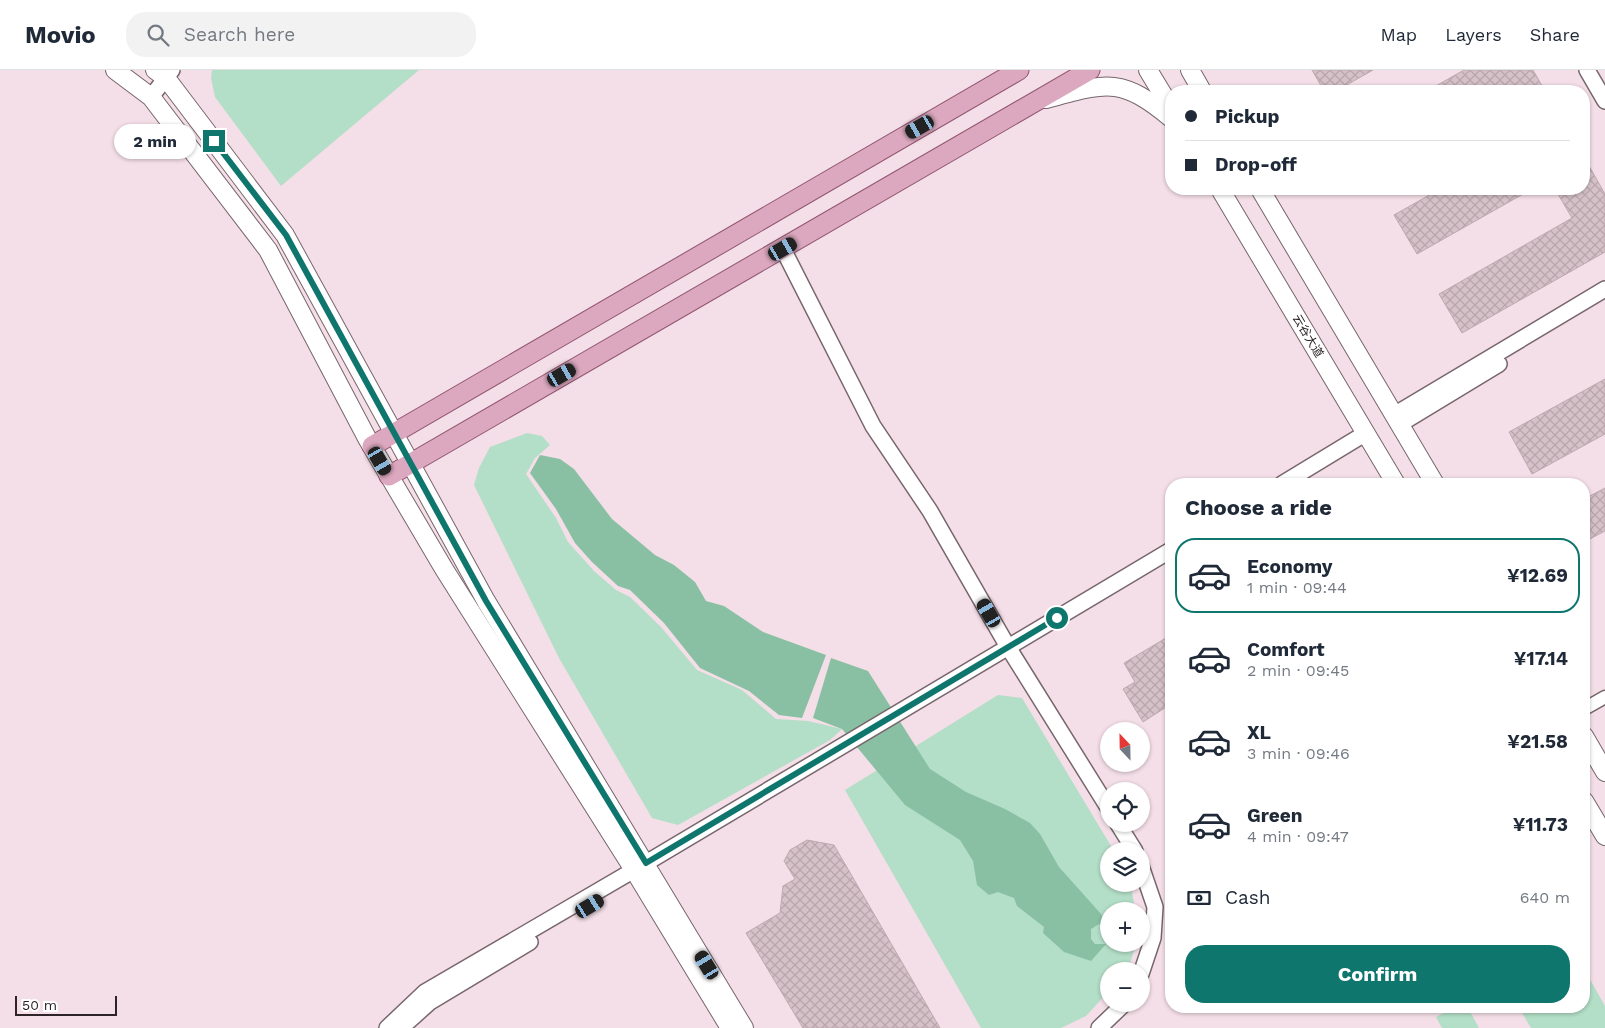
<!DOCTYPE html>
<meta charset="utf-8">
<style>
:root{--surface:#fff;--page:#f2f2f3;--text:#1f2937;--muted:#747a83;--line:#e0e1e3;--accent:#0f766e}
body{margin:0;font-family:"Work Sans","Noto Sans SC",sans-serif;background:var(--page);color:var(--text);height:100vh;display:flex;flex-direction:column;font-size:19px;white-space:nowrap}
*{box-sizing:border-box;margin:0}
p{font-size:16px;color:var(--muted)}
.icon{flex:none;width:28px;height:28px;fill:none;stroke:currentColor;stroke-width:2;stroke-linecap:round;stroke-linejoin:round}
.map{position:relative;flex:1;overflow:hidden}
.drawer{position:absolute;left:1165px;top:408px;width:425px;height:535px;display:flex;flex-direction:column;background:var(--surface);border-radius:20px;box-shadow:0 1px 4px #0004}
.drawer>*{flex:none}
.hud{position:absolute;left:1165px;top:15px;width:425px;height:110px;border-radius:20px;box-shadow:0 1px 4px #0004;display:grid;align-content:center;height:110px;padding:0 20px;background:var(--surface)}
.needle{width:32px;rotate:338deg}
.fabs{position:absolute;left:1100px;top:652px;display:grid;gap:10px}
.fabs a{display:grid;place-items:center;width:50px;height:50px;border-radius:50%;background:var(--surface);box-shadow:0 1px 4px #0004;font-size:25px}
.scale{position:absolute;left:15px;bottom:12px;width:102px;box-sizing:border-box;padding-left:5px;border:2px solid #2c2427;border-top:0;font-size:14px;line-height:18px;white-space:nowrap;color:#2c2427;-webkit-text-stroke:4px #fff;paint-order:stroke}
.end{position:absolute;width:22px;height:22px;margin:-11px;border:6px solid #0f766e;background:#fff;box-shadow:0 0 0 2px #fff}
.from{border-radius:50%}
.bubble{position:absolute;height:35px;border-radius:18px;background:var(--surface);box-shadow:0 1px 4px #0004;font-size:16px;font-weight:700;line-height:35px;text-align:center}
.car{position:absolute;width:15px;height:30px;margin:-15px -8px;border-radius:6px;box-shadow:0 0 4px 1px #0007;background:linear-gradient(#222 24%,#8ab4d8 0 40%,#222 0 76%,#8ab4d8 0 86%,#222 0)}
.hud b{display:flex;align-items:center;gap:18px;height:48px;font-size:19px}
.hud b+b{border-top:1px solid var(--line)}
.hud i{width:12px;height:12px;background:var(--text)}
ul{padding:0;list-style:none}
li{display:flex;align-items:center;gap:15px;height:75px;margin:0 10px 8px;padding:0 10px;border:2px solid transparent;border-radius:20px}
li div{flex:1}
li b{display:block;font-size:19px}
li em{font-style:normal;font-weight:700}
li.selected{border-color:var(--accent)}
li>.icon{width:45px;height:45px;stroke-width:1.5}
h2{padding:0 20px;font-size:22px;line-height:60px}
.pay{display:flex;align-items:center;gap:12px;height:55px;padding:0 20px;font-size:19px}
.pay p{margin-inline-start:auto}
.action{display:flex;gap:10px;margin-top:auto;padding:10px 20px}
.action a{flex:1;height:58px;border-radius:20px;background:var(--accent);color:#fff;font-size:20px;font-weight:700;line-height:58px;text-align:center}
header{display:flex;align-items:center;gap:30px;box-sizing:border-box;height:70px;padding:0 25px;background:var(--surface);border-bottom:1px solid var(--line)}
header strong{font-size:24px}
nav{display:flex;gap:28px;margin-inline-start:auto;font-size:18px}
.search{width:350px;height:45px;background:var(--page);display:flex;align-items:center;gap:12px;box-sizing:border-box;padding:0 18px;border-radius:20px;color:var(--muted);font-size:19px}
.map>svg:first-child{display:block}
.green{fill:#b3dec7}
.water{fill:#89c0a3}
.building{fill:url(#building-cross-hatch);stroke:#bea9b1}
.lines{fill:none;stroke-linecap:round;stroke-linejoin:round}
.minor-casing{stroke:#78666d;stroke-width:15}
.tertiary-casing{stroke:#78666d;stroke-width:18}
.secondary-casing{stroke:#78666d;stroke-width:20}
.primary-casing{stroke:#8f546e;stroke-width:21}
.minor{stroke:#fff;stroke-width:12}
.tertiary{stroke:#fff;stroke-width:15}
.secondary{stroke:#fff;stroke-width:18}
.primary{stroke:#dca8bf;stroke-width:19}
.route{stroke:#0f766e;stroke-width:6}
.labels{text-anchor:middle;stroke-width:5;stroke-linejoin:round;paint-order:stroke}
.street-label{font-size:12px;fill:#2c2427;stroke:#fff}
</style>
<header>
<strong>Movio</strong>
<div class="search"><svg class="icon" aria-label="search" viewBox="0 0 24 24"><circle cx="10" cy="10" r="6"/><path d="M15 15l6 6"/></svg>Search here</div>
<nav><a>Map</a><a>Layers</a><a>Share</a></nav>
</header>
<div class="map">
<svg width="1605" height="958" viewBox="0 0 1605 958">
<defs>
<pattern id="building-cross-hatch" width="8" height="8" patternUnits="userSpaceOnUse" patternTransform="scale(1.25)"><rect width="8" height="8" fill="#d6c1c9"/><path d="M0 0l8 8M0 8l8-8" fill="none" stroke="#b8a6ad"/></pattern>
</defs>
<rect width="100%" height="100%" fill="#f4dee7"/>
<g class="green">
<path d="M212,0H419L281,116L215,27L211,8Z"/>
<path d="M527,363L542,366L550,375L535,388L526,404L556,448L568,472L594,501L616,520L630,527L661,557L697,600L742,620L776,649L808,651L842,659L830,670L678,755L652,748L559,588L474,415L479,398L490,377Z"/>
<path d="M998,625L1022,628L1114,781H1109V814L1131,815L1135,841H1109V874H1136L1129,897L1126,901H1109V921L1086,946L1061,958H981L845,720Z"/>
<path d="M1584,899L1605,936V958H1531L1518,936H1584Z"/>
<path d="M1456,936H1467L1479,958H1442L1436,947Z"/>
</g>
<g class="water">
<path d="M540,385L560,389L574,399L612,449L655,485L674,495L695,512L706,531L724,536L763,562L826,585L802,648L779,645L749,621L700,598L664,553L630,520L618,516L592,492L575,473L556,439L530,403Z"/>
<path d="M831,588L868,601L930,699L966,722L1005,739L1030,753L1040,764L1059,797L1101,844L1109,857L1099,854L1091,859V869L1095,874H1106L1091,891L1064,882L1043,863L1044,857L1017,836L1014,828L998,822L989,825L977,815L973,791L960,770L905,735L842,659L813,648Z"/>
</g>
<g class="building">
<path d="M1312,0H1373L1336,21H1324Z"/>
<path d="M1464,0H1533L1545,21H1427Z"/>
<path d="M1584,87L1605,124V182L1462,263L1439,224L1572,148L1555,119H1584Z"/>
<path d="M1440,119H1532L1417,184L1394,145Z"/>
<path d="M1605,309V364L1532,404L1509,362Z"/>
<path d="M1605,418V461L1584,472V429Z"/>
<path d="M1171,565V634L1143,652L1123,619L1135,612L1124,593Z"/>
<path d="M807,770L834,775L940,958H803L746,863L780,843L783,816L795,809L784,791L790,780Z"/>
</g>
<g class="lines">
<defs>
<path id="minor" d="M1584,639L1605,627"/>
<g id="tertiary">
<path d="M1587,0L1605,31"/>
<path d="M151,27L172,0"/>
<path d="M783,179L873,356L930,441L1008,577L1109,739"/>
<path d="M1394,345L1605,219"/>
<path d="M1400,354L1499,294"/>
<path d="M1282,414L1366,363"/>
<path d="M1118,754L1135,781"/>
<path d="M1141,796L1155,837L1153,868L1141,904"/>
<path d="M387,958L425,922L646,793L1171,480"/>
<path d="M401,958L430,932L530,872"/>
<path d="M1099,958L1124,934"/>
</g>
<g id="secondary">
<path d="M115,0L151,27L268,180L368,370L444,499L634,800L730,958"/>
<path d="M155,0L166,8L285,165L486,531L744,958"/>
<path d="M1148,0L1171,38"/>
<path d="M1190,0L1202,21"/>
<path d="M1046,29C1107,13 1120,6 1171,48"/>
<path d="M1220,119L1396,414"/>
<path d="M1260,119L1435,414"/>
<path d="M1584,666L1605,702"/>
<path d="M1584,731L1605,766"/>
</g>
<g id="primary">
<path d="M372,376L1019,0"/>
<path d="M389,406L1090,0"/>
</g>
</defs>
<use href="#minor" class="minor-casing"/>
<use href="#tertiary" class="tertiary-casing"/>
<use href="#secondary" class="secondary-casing"/>
<use href="#primary" class="primary-casing"/>
<use href="#minor" class="minor"/>
<use href="#tertiary" class="tertiary"/>
<use href="#secondary" class="secondary"/>
<use href="#primary" class="primary"/>
</g>
<g class="lines">
<path class="route" d="M214,71L286,165L486,531L646,793L1057,548"/>
</g>
<g class="labels">
<g class="street-label">
<text transform="translate(1308 266) rotate(59)" y="4">云谷大道</text>
</g>
</g>
</svg>
<div class="fabs">
<a><svg class="needle" viewBox="-14 -14 28 28"><path d="M0-13l5 13h-10z" fill="#e53935"/><path d="M0 13l5-13h-10z" fill="#747a83"/></svg></a>
<a><svg class="icon" aria-label="locate" viewBox="0 0 24 24"><circle cx="12" cy="12" r="6"/><path d="M12 2v4M12 18v4M2 12h4M18 12h4"/></svg></a>
<a><svg class="icon" aria-label="layers" viewBox="0 0 24 24"><path d="M12 4l9 5-9 5-9-5zM3 14l9 5 9-5"/></svg></a>
<a>+</a>
<a>−</a>
</div>
<div class="scale">50 m</div>
<i class="end from" style="left:1057px;top:548px"></i>
<i class="end" style="left:214px;top:71px"></i>
<div class="bubble" style="left:114px;top:54px;width:82px">2 min</div>
<i class="car" style="left:920px;top:57px;rotate:240deg"></i>
<i class="car" style="left:783px;top:179px;rotate:60deg"></i>
<i class="car" style="left:562px;top:305px;rotate:60deg"></i>
<i class="car" style="left:380px;top:391px;rotate:150deg"></i>
<i class="car" style="left:989px;top:543px;rotate:330deg"></i>
<i class="car" style="left:590px;top:836px;rotate:59deg"></i>
<i class="car" style="left:707px;top:895px;rotate:329deg"></i>
<div class="hud">
<b><i class="from"></i>Pickup</b>
<b><i></i>Drop-off</b>
</div>
<section class="drawer">
<h2>Choose a ride</h2>
<ul>
<li class="selected"><svg class="icon" aria-label="car" viewBox="0 0 24 24"><path d="M5 17H2v-5l4-1 3-4h7l3 4 3 1v5h-3M9 17h6M6 11h13"/><circle cx="7" cy="17" r="2"/><circle cx="17" cy="17" r="2"/></svg><div><b>Economy</b><p>1 min · 09:44</p></div><em>¥12.69</em></li>
<li><svg class="icon" aria-label="car" viewBox="0 0 24 24"><path d="M5 17H2v-5l4-1 3-4h7l3 4 3 1v5h-3M9 17h6M6 11h13"/><circle cx="7" cy="17" r="2"/><circle cx="17" cy="17" r="2"/></svg><div><b>Comfort</b><p>2 min · 09:45</p></div><em>¥17.14</em></li>
<li><svg class="icon" aria-label="car" viewBox="0 0 24 24"><path d="M5 17H2v-5l4-1 3-4h7l3 4 3 1v5h-3M9 17h6M6 11h13"/><circle cx="7" cy="17" r="2"/><circle cx="17" cy="17" r="2"/></svg><div><b>XL</b><p>3 min · 09:46</p></div><em>¥21.58</em></li>
<li><svg class="icon" aria-label="car" viewBox="0 0 24 24"><path d="M5 17H2v-5l4-1 3-4h7l3 4 3 1v5h-3M9 17h6M6 11h13"/><circle cx="7" cy="17" r="2"/><circle cx="17" cy="17" r="2"/></svg><div><b>Green</b><p>4 min · 09:47</p></div><em>¥11.73</em></li>
</ul>
<div class="pay"><svg class="icon" aria-label="cash" viewBox="0 0 24 24"><path d="M3 7h18v10H3z"/><circle cx="12" cy="12" r="2"/></svg>Cash<p>640 m</p></div>
<div class="action"><a>Confirm</a></div>
</section>
</div>
